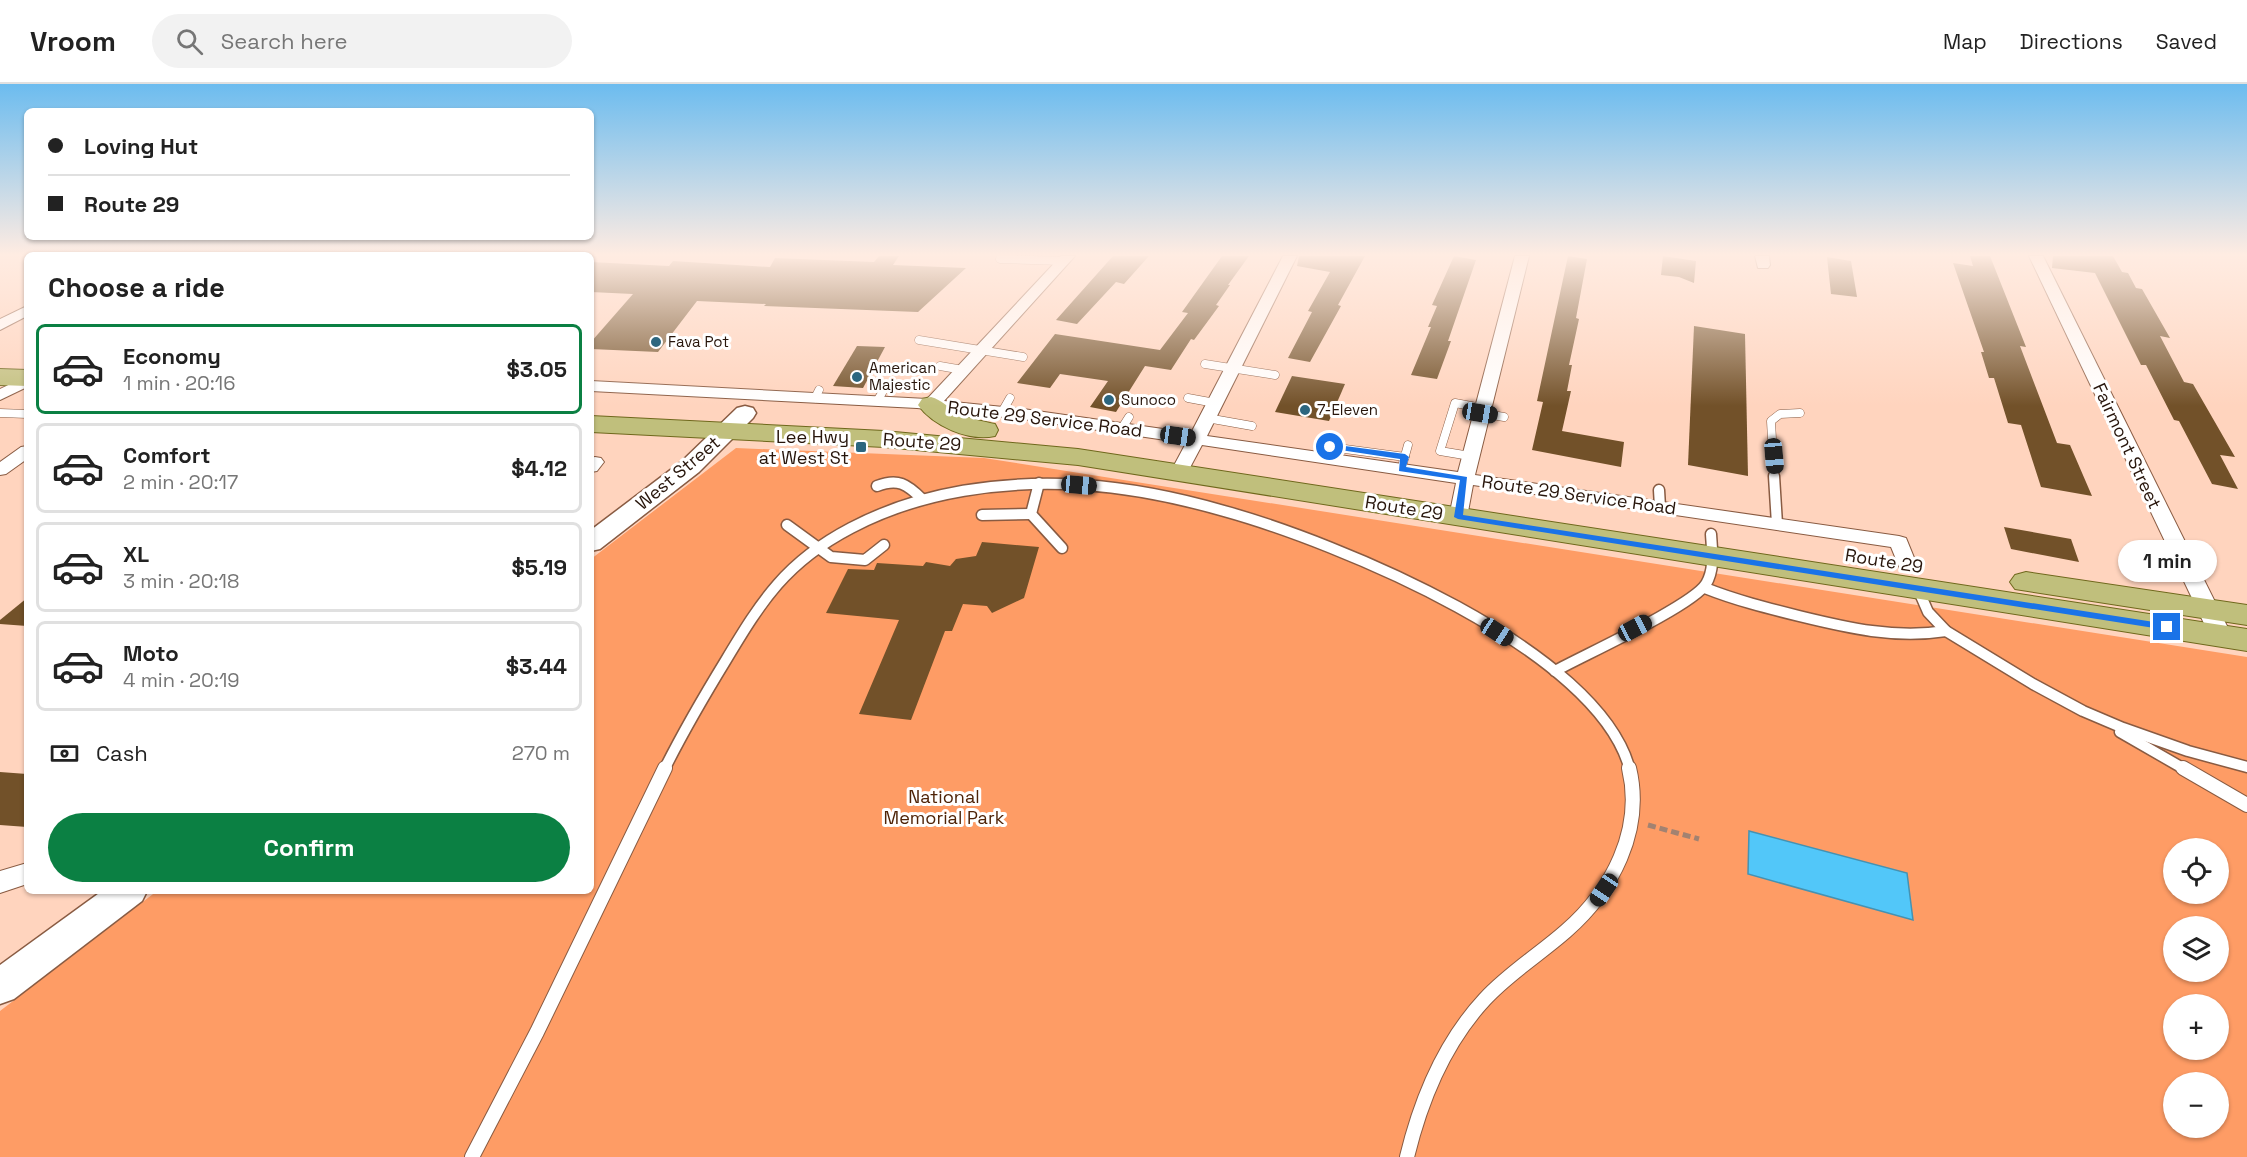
<!DOCTYPE html>
<meta charset="utf-8">
<style>
:root{--surface:#fff;--page:#f2f2f2;--text:#222;--muted:#767676;--line:#e0e0e0;--accent:#0b8043}
body{margin:0;font-family:"Space Grotesk",sans-serif;background:var(--page);color:var(--text);height:100vh;display:flex;flex-direction:column;font-size:22px;white-space:nowrap}
*{box-sizing:border-box;margin:0}
p{font-size:20px;color:var(--muted)}
.icon{flex:none;width:33px;height:33px;fill:none;stroke:currentColor;stroke-width:2;stroke-linecap:round;stroke-linejoin:round}
.map{position:relative;flex:1;overflow:hidden}
.sheet{position:absolute;left:24px;top:168px;width:570px;height:642px;display:flex;flex-direction:column;background:var(--surface);border-radius:9px;box-shadow:0 2px 4px #0004}
.sheet>*{flex:none}
.hud{position:absolute;left:24px;top:24px;width:570px;height:132px;border-radius:9px;box-shadow:0 2px 4px #0004;display:grid;align-content:center;height:132px;padding:0 24px;background:var(--surface)}
.tools{position:absolute;left:2163px;top:754px;display:grid;gap:12px}
.tools a{display:grid;place-items:center;width:66px;height:66px;border-radius:50%;background:var(--surface);box-shadow:0 2px 4px #0004;font-size:30px}
.end{position:absolute;width:27px;height:27px;margin:-14px;border:8px solid #1a73e8;background:#fff;box-shadow:0 0 0 3px #fff}
.from{border-radius:50%}
.bubble{position:absolute;height:42px;border-radius:21px;background:var(--surface);box-shadow:0 2px 4px #0004;font-size:20px;font-weight:700;line-height:42px;text-align:center}
.car{position:absolute;width:18px;height:36px;margin:-18px -9px;border-radius:8px;box-shadow:0 0 4px 2px #0007;background:linear-gradient(#222 24%,#8ab4d8 0 40%,#222 0 76%,#8ab4d8 0 86%,#222 0)}
.hud b{display:flex;align-items:center;gap:21px;height:57px;font-size:22px}
.hud b+b{border-top:2px solid var(--line)}
.hud i{width:15px;height:15px;background:var(--text)}
ul{padding:0;list-style:none}
li{display:flex;align-items:center;gap:18px;height:90px;margin:0 12px 9px;padding:0 12px;border:3px solid var(--line);border-radius:9px}
li div{flex:1}
li b{display:block;font-size:22px}
li em{font-style:normal;font-weight:700}
li.current{border-color:var(--accent)}
li>.icon{width:54px;height:54px;stroke-width:1.5}
h2{padding:0 24px;font-size:27px;line-height:72px}
.pay{display:flex;align-items:center;gap:15px;height:66px;padding:0 24px;font-size:22px}
.pay p{margin-inline-start:auto}
.primary-button{display:flex;gap:12px;margin-top:auto;padding:12px 24px}
.primary-button a{flex:1;height:69px;border-radius:36px;background:var(--accent);color:#fff;font-size:24px;font-weight:700;line-height:69px;text-align:center}
header{display:flex;align-items:center;gap:36px;box-sizing:border-box;height:84px;padding:0 30px;background:var(--surface);border-bottom:2px solid var(--line)}
header strong{font-size:28px}
nav{display:flex;gap:33px;margin-inline-start:auto;font-size:21px}
.search{width:420px;height:54px;background:var(--page);display:flex;align-items:center;gap:15px;box-sizing:border-box;padding:0 21px;border-radius:33px;color:var(--muted);font-size:22px}
.map>svg:first-child{display:block}
.green{fill:#fe9c65;fill-rule:evenodd}
.water{fill:#52c7f9;stroke:#4592b2;stroke-width:1.5}
.building{fill:#725129}
.lines{fill:none;stroke-linecap:round;stroke-linejoin:round}
.service-far2-casing{stroke:#895b42;stroke-width:9}
.service-far1-casing{stroke:#895b42;stroke-width:13}
.service-casing{stroke:#895b42;stroke-width:16}
.minor-casing{stroke:#895b42;stroke-width:2}
.secondary-casing{stroke:#895b42;stroke-width:3}
.primary-casing{stroke:#6f681c;stroke-width:2}
.path{stroke:#a28271;stroke-width:5;stroke-dasharray:8 4;stroke-linecap:butt}
.service-far2{stroke:#fff;stroke-width:8}
.service-far1{stroke:#fff;stroke-width:10}
.service{stroke:#fff;stroke-width:14}
.minor{fill:#fff;fill-rule:evenodd}
.secondary{fill:#fff;fill-rule:evenodd}
.primary{fill:#c0bf7c;fill-rule:evenodd}
.route{fill:#1a73e8}
.poi-dot{fill:#2c667f;stroke:#fff;stroke-width:2}
.labels{text-anchor:middle;stroke-width:6;stroke-linejoin:round;paint-order:stroke}
.far-poi-label{font-size:15px;fill:#27150b;stroke:#fff;text-anchor:start}
.street-label{font-size:18px;fill:#27150b;stroke:#fff}
.poi-label{font-size:18px;fill:#27150b;stroke:#fff;text-anchor:end}
.park-label{font-size:18px;fill:#4e2307;stroke:#fff}
</style>
<header>
<strong>Vroom</strong>
<div class="search"><svg class="icon" aria-label="search" viewBox="0 0 24 24"><circle cx="10" cy="10" r="6"/><path d="M15 15l6 6"/></svg>Search here</div>
<nav><a>Map</a><a>Directions</a><a>Saved</a></nav>
</header>
<div class="map">
<svg width="2247" height="1073" viewBox="0 0 2247 1073">
<rect width="100%" height="100%" fill="#ffd4be"/>
<path class="green" d="M736,364L984,374L2247,573V1073H0V927L157,807H591V475ZM2174,765H2218V810H2174ZM2174,843H2218V888H2174ZM2174,921H2218V966H2174ZM2174,999H2218V1044H2174Z"/>
<path class="water" d="M1749,747L1907,789L1913,836L1748,790Z"/>
<g class="building">
<path d="M879,172H899L893,181L966,184L918,228L764,222L766,220L697,217L658,268L591,265V258L633,210L591,208V178L669,182L673,177L770,183L775,174L874,178Z"/>
<path d="M1113,172H1149L1124,200L1116,198L1077,240L1056,236Z"/>
<path d="M1222,172H1249L1228,201H1230L1216,221L1219,222L1194,256L1191,255L1171,286L1145,282L1116,328L1090,323L1108,297L1060,290L1050,304L1017,299L1055,250L1160,266L1188,229L1182,228Z"/>
<path d="M1299,172H1365L1338,221L1341,222L1310,278L1288,274L1312,228L1308,227L1330,188L1297,182Z"/>
<path d="M1454,172L1476,176L1448,257H1451L1437,295L1411,291L1431,243H1428L1437,222L1432,221Z"/>
<path d="M1568,172L1587,175L1576,234L1579,235L1569,281H1572L1567,307H1571L1562,347L1624,358L1621,383L1532,366L1543,318L1537,317Z"/>
<path d="M1663,172L1696,177L1694,199L1679,193L1661,191Z"/>
<path d="M1970,172H1990L2026,263L2020,262L2057,359L2070,361L2092,412L2041,403L2021,341L2008,339L1994,294H1989L1981,268H1984L1953,179L1973,182Z"/>
<path d="M2053,172H2113L2122,188L2128,189L2136,204L2142,205L2170,254L2160,252L2184,298L2193,300L2235,373L2220,371L2238,405L2212,400L2179,337L2174,336L2146,281H2141L2095,189L2052,184Z"/>
<path d="M1827,173L1851,177L1857,213L1831,210Z"/>
<path d="M1694,242L1745,250L1748,392L1688,381Z"/>
<path d="M857,262L885,263L863,304L833,302Z"/>
<path d="M1292,292L1345,300L1329,337L1275,328Z"/>
<path d="M2004,443L2071,455L2079,478L2011,465Z"/>
<path d="M982,458L1039,463L1024,514L992,529L987,522L963,520L952,547H945L911,636L859,630L899,536L826,529L848,485L874,486L877,479L923,482L926,478L950,482L956,475L976,472Z"/>
<path d="M27,514V542L0,540V536Z"/>
<path d="M0,688L27,690V743L0,741Z"/>
</g>
<g class="lines">
<defs>
<g id="service-far2">
<path d="M1000,175L1063,177"/>
<path d="M919,256L1023,273"/>
<path d="M1205,280L1275,291"/>
<path d="M940,282L963,286"/>
<path d="M815,314L819,306"/>
<path d="M1188,314L1215,319"/>
<path d="M877,317L882,309"/>
<path d="M1002,328L1010,314"/>
<path d="M0,329L27,330"/>
<path d="M1480,329L1504,333"/>
<path d="M1207,334L1252,342"/>
<path d="M1122,344L1129,333"/>
<path d="M1330,363L1405,373"/>
<path d="M1470,372L1440,367L1455,319L1482,324"/>
<path d="M1403,379L1408,361"/>
<path d="M1774,393L1771,337L1780,330L1800,329"/>
</g>
<g id="service-far1">
<path d="M1774,392L1777,440"/>
<path d="M1039,399L1031,430L1062,464"/>
<path d="M877,402C898,394 907,400 922,415"/>
<path d="M1659,406L1660,423"/>
<path d="M982,431L1031,430"/>
<path d="M787,441L831,473L865,476L884,461"/>
<path d="M1705,504C1735,516 1767,524 1799,532C1848,544 1895,555 1946,547"/>
<path d="M1918,505L1928,528L1946,547L2033,600L2083,627L2123,644L2188,667L2247,683"/>
<path d="M1555,587C1584,571 1692,522 1706,500C1715,485 1712,467 1711,450"/>
<path d="M2120,648L2186,686"/>
<path d="M664,686C683,648 704,612 726,576C762,516 786,478 851,444C921,407 1004,396 1083,401C1130,404 1179,414 1224,427C1336,458 1599,565 1630,686"/>
</g>
<g id="service">
<path d="M2183,684L2247,721"/>
<path d="M472,1073L537,948L665,684"/>
<path d="M1407,1073C1421,1015 1444,959 1485,915C1509,889 1540,870 1566,847C1612,807 1644,746 1629,684"/>
</g>
<g id="minor">
<path d="M1061,172H1075L944,317L1023,325L1191,349L1283,172H1297L1207,352L1458,388L1515,172H1529L1475,391L1899,452L1906,454L1917,481L1914,485H1900L1891,463L1473,401L1467,433L1465,437H1451L1449,433L1456,399L1202,361L1185,393H1173L1170,389L1186,359L1023,335L917,324L591,307V297L927,315Z"/>
<path d="M1755,172H1769L1770,181L1768,184H1758Z"/>
<path d="M2029,172H2043L2232,552L2229,557L2221,559L2213,557L2210,552Z"/>
<path d="M27,222V232L0,246V235Z"/>
<path d="M27,292V303L0,316V305Z"/>
<path d="M27,362V375L6,390L0,391V378L21,363Z"/>
<path d="M595,373L601,374L604,378L597,387L591,388V374Z"/>
<path d="M27,779V800L0,809V787Z"/>
</g>
<g id="secondary">
<path d="M745,322L753,324L756,329L753,334L699,388L600,465L591,467V446L681,378L737,324Z"/>
<path d="M102,807H147L142,817L14,915L0,920V881Z"/>
</g>
<g id="primary">
<path d="M0,285L27,286V302L0,301Z"/>
<path d="M931,313C942,316 947,323 956,328C968,335 982,337 995,340L998,346L995,352C969,358 933,342 918,321L922,315Z"/>
<path d="M591,332L884,347L1078,365L2247,545V567L1078,381L884,363L591,348Z"/>
<path d="M2026,488L2247,521V541L2015,505L2010,498L2015,491Z"/>
</g>
</defs>
<use href="#service-far2" class="service-far2-casing"/>
<use href="#service-far1" class="service-far1-casing"/>
<use href="#service" class="service-casing"/>
<use href="#minor" class="minor-casing"/>
<use href="#secondary" class="secondary-casing"/>
<use href="#primary" class="primary-casing"/>
<path class="path" d="M1648,741L1699,755"/>
<use href="#service-far2" class="service-far2"/>
<use href="#service-far1" class="service-far1"/>
<use href="#service" class="service"/>
<use href="#minor" class="minor"/>
<use href="#secondary" class="secondary"/>
<use href="#primary" class="primary"/>
</g>
<linearGradient id="sky" x2="0" y2="1"><stop stop-color="#6cbcef"/><stop offset="0.53" stop-color="#ffece2"/><stop offset="1" stop-color="#ffece2" stop-opacity="0"/></linearGradient>
<rect width="2247" height="322" fill="url(#sky)"/>
<path class="route" d="M1330,360L1405,370L1409,373L1406,383L1467,393L1463,431L2167,540L2172,543L2167,546L1458,435L1454,433L1460,396L1399,387L1400,375L1327,364L1326,363Z"/>
<g class="poi-dot">
<circle cx="656" cy="258" r="6"/>
<circle cx="857" cy="293" r="6"/>
<circle cx="1109" cy="316" r="6"/>
<circle cx="1305" cy="326" r="6"/>
<rect x="855" y="357" width="12" height="12" rx="3"/>
</g>
<g class="labels">
<g class="far-poi-label">
<text x="668" y="263">Fava Pot</text>
<text x="869" y="289">American<tspan x="869" dy="17">Majestic</tspan></text>
<text x="1121" y="321">Sunoco</text>
<text x="1317" y="331">7-Eleven</text>
</g>
<g class="street-label">
<text transform="translate(1045 335) rotate(7)" y="6">Route 29 Service Road</text>
<text transform="translate(922 358) rotate(4)" y="6">Route 29</text>
<text transform="translate(2127 362) rotate(65)" y="6">Fairmont Street</text>
<text transform="translate(678 389) rotate(-40)" y="6">West Street</text>
<text transform="translate(1579 411) rotate(8)" y="6">Route 29 Service Road</text>
<text transform="translate(1404 424) rotate(9)" y="6">Route 29</text>
<text transform="translate(1884 477) rotate(9)" y="6">Route 29</text>
</g>
<g class="poi-label">
<text x="849" y="359">Lee Hwy<tspan x="849" dy="21">at West St</tspan></text>
</g>
<g class="park-label">
<text x="944" y="719">National<tspan x="944" dy="21">Memorial Park</tspan></text>
</g>
</g>
</svg>
<div class="tools">
<a><svg class="icon" aria-label="locate" viewBox="0 0 24 24"><circle cx="12" cy="12" r="6"/><path d="M12 2v4M12 18v4M2 12h4M18 12h4"/></svg></a>
<a><svg class="icon" aria-label="layers" viewBox="0 0 24 24"><path d="M12 4l9 5-9 5-9-5zM3 14l9 5 9-5"/></svg></a>
<a>+</a>
<a>−</a>
</div>
<i class="end from" style="left:1330px;top:363px"></i>
<i class="end" style="left:2167px;top:543px"></i>
<div class="bubble" style="left:2118px;top:456px;width:99px">1 min</div>
<i class="car" style="left:1480px;top:329px;rotate:99deg"></i>
<i class="car" style="left:1178px;top:352px;rotate:98deg"></i>
<i class="car" style="left:1774px;top:372px;rotate:175deg"></i>
<i class="car" style="left:1079px;top:401px;rotate:95deg"></i>
<i class="car" style="left:1635px;top:544px;rotate:62deg"></i>
<i class="car" style="left:1497px;top:548px;rotate:123deg"></i>
<i class="car" style="left:1604px;top:806px;rotate:214deg"></i>
<div class="hud">
<b><i class="from"></i>Loving Hut</b>
<b><i></i>Route 29</b>
</div>
<section class="sheet">
<h2>Choose a ride</h2>
<ul>
<li class="current"><svg class="icon" aria-label="car" viewBox="0 0 24 24"><path d="M5 17H2v-5l4-1 3-4h7l3 4 3 1v5h-3M9 17h6M6 11h13"/><circle cx="7" cy="17" r="2"/><circle cx="17" cy="17" r="2"/></svg><div><b>Economy</b><p>1 min · 20:16</p></div><em>$3.05</em></li>
<li><svg class="icon" aria-label="car" viewBox="0 0 24 24"><path d="M5 17H2v-5l4-1 3-4h7l3 4 3 1v5h-3M9 17h6M6 11h13"/><circle cx="7" cy="17" r="2"/><circle cx="17" cy="17" r="2"/></svg><div><b>Comfort</b><p>2 min · 20:17</p></div><em>$4.12</em></li>
<li><svg class="icon" aria-label="car" viewBox="0 0 24 24"><path d="M5 17H2v-5l4-1 3-4h7l3 4 3 1v5h-3M9 17h6M6 11h13"/><circle cx="7" cy="17" r="2"/><circle cx="17" cy="17" r="2"/></svg><div><b>XL</b><p>3 min · 20:18</p></div><em>$5.19</em></li>
<li><svg class="icon" aria-label="car" viewBox="0 0 24 24"><path d="M5 17H2v-5l4-1 3-4h7l3 4 3 1v5h-3M9 17h6M6 11h13"/><circle cx="7" cy="17" r="2"/><circle cx="17" cy="17" r="2"/></svg><div><b>Moto</b><p>4 min · 20:19</p></div><em>$3.44</em></li>
</ul>
<div class="pay"><svg class="icon" aria-label="cash" viewBox="0 0 24 24"><path d="M3 7h18v10H3z"/><circle cx="12" cy="12" r="2"/></svg>Cash<p>270 m</p></div>
<div class="primary-button"><a>Confirm</a></div>
</section>
</div>
